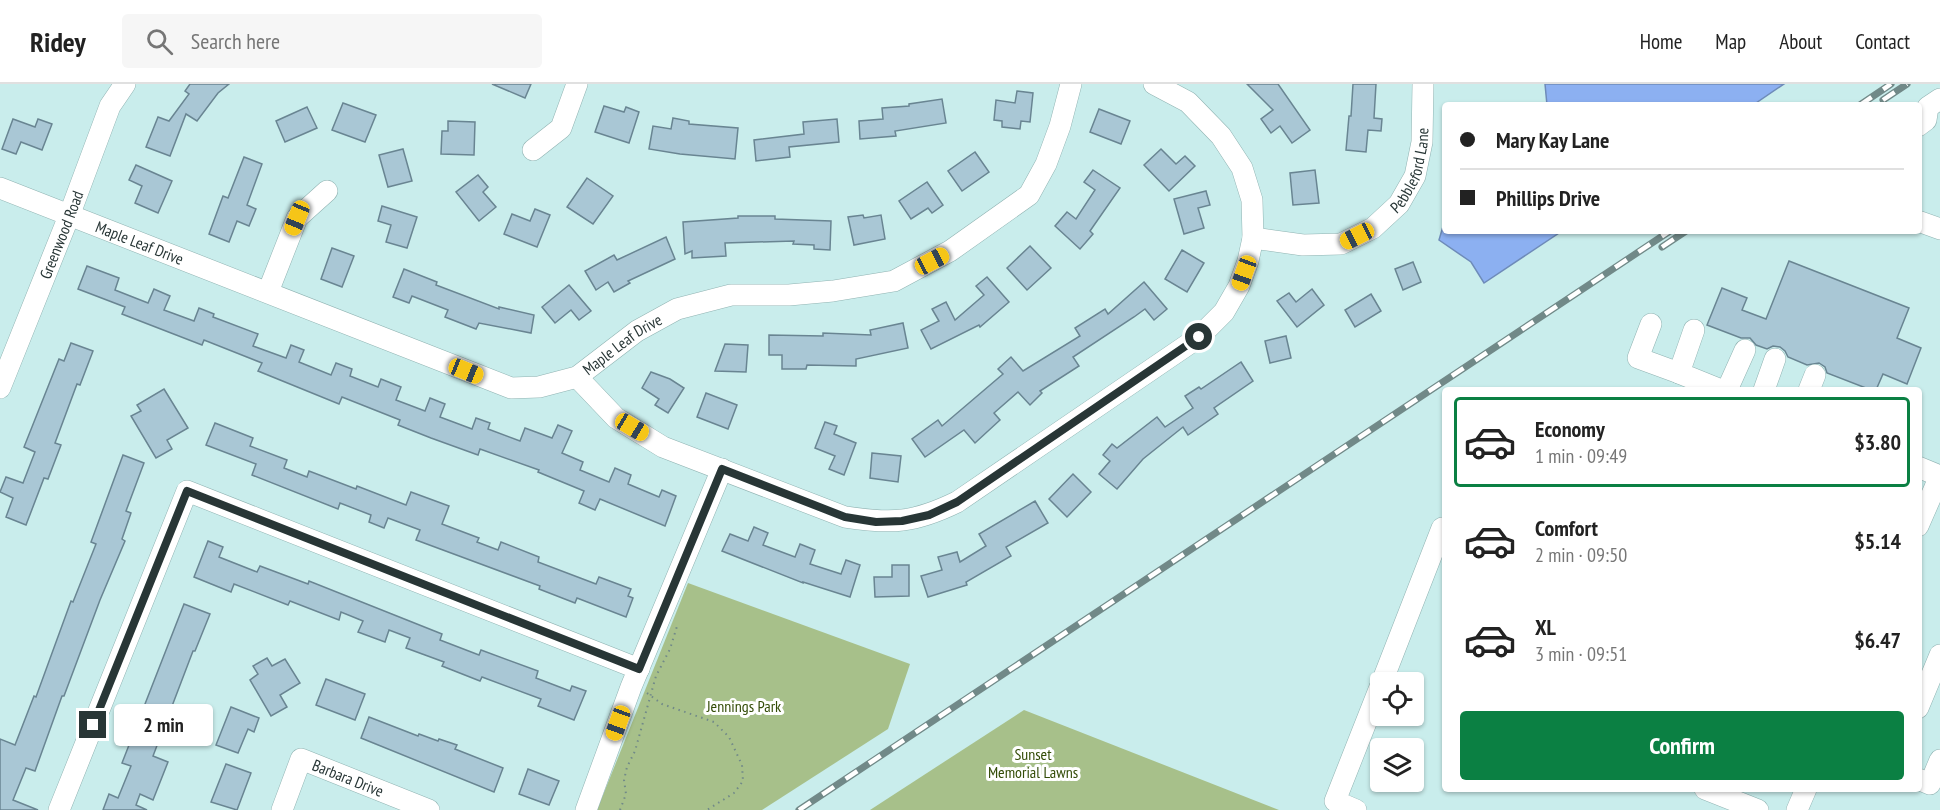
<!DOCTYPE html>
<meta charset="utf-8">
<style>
:root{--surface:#fff;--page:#f6f6f6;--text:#222;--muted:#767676;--line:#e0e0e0;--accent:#0b8043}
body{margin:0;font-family:"PT Sans Narrow",sans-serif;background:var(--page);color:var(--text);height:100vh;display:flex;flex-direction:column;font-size:22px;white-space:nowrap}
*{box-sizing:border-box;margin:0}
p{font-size:20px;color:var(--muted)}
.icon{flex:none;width:33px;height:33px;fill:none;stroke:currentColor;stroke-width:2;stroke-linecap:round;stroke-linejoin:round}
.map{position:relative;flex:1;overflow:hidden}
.side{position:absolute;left:1442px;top:303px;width:480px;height:405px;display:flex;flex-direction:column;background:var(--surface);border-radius:6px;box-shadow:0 2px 4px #0004}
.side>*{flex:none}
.banner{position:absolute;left:1442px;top:18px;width:480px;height:132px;border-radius:6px;box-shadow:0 2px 4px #0004;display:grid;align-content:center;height:132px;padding:0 18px;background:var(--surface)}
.buttons{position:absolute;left:1370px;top:588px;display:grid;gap:12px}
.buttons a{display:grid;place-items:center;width:54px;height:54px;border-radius:6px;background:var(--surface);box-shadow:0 2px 4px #0004;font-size:30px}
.end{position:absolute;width:27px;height:27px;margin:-14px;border:8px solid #283636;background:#fff;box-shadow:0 0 0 3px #fff}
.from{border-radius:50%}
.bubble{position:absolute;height:42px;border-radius:6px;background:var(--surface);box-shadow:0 2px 4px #0004;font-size:20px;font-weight:700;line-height:42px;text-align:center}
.car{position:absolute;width:18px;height:36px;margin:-18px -9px;border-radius:8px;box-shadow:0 0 4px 2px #0007;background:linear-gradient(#f5c518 24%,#345 0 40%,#f5c518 0 76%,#345 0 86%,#f5c518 0)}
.banner b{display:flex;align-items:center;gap:21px;height:57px;font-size:22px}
.banner b+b{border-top:2px solid var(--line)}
.banner i{width:15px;height:15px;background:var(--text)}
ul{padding:10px 0 0;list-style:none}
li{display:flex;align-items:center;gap:18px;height:90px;margin:0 12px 9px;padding:0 6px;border:3px solid transparent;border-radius:6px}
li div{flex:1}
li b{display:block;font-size:22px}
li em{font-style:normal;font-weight:700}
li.on{border-color:var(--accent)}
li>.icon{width:54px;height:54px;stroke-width:1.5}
.button{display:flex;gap:12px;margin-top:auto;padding:12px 18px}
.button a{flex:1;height:69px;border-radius:6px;background:var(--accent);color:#fff;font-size:24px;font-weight:700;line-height:69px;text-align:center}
header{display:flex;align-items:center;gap:36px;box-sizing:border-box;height:84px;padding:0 30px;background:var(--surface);border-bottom:2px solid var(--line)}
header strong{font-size:28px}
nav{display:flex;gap:33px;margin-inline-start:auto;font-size:21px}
.search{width:420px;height:54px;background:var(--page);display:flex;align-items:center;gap:15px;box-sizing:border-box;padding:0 21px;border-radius:6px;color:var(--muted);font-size:22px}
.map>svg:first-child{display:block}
.green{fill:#a7c08a}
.water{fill:#8cb0f1;stroke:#6e8bb9;stroke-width:1.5}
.building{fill:#a9c7d5;stroke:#698592;stroke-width:1.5}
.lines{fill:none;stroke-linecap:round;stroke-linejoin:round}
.minor-casing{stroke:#90b3b2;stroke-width:22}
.path{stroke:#718988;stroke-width:2;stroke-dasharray:1.5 4.5;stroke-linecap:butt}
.minor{stroke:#fff;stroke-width:21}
.rail-casing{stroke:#718988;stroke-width:7}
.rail{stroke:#fff;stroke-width:4.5;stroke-dasharray:14;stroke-linecap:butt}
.route{stroke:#283636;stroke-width:8}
.labels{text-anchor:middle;stroke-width:6;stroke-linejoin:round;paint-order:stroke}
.street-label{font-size:16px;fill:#283636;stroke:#fff}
.park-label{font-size:16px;fill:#334c07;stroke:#fff}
</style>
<header>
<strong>Ridey</strong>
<div class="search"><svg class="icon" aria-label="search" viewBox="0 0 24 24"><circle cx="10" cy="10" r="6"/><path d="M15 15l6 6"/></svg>Search here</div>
<nav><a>Home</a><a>Map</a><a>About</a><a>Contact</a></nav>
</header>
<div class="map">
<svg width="1940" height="726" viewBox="0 0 1940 726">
<rect width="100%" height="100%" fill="#c9edec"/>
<g class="green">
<path d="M688,499L910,580L888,645L762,726H597Z"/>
<path d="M1024,626L1279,726H870Z"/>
</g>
<g class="water">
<path d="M1545,0H1784L1753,21H1547Z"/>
<path d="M1444,139V147H1562L1484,199L1471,178L1439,156Z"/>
</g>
<g class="building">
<path d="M190,0H229L218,9L197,37L186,30L170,72L146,63L158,33L169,37L189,10L185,7Z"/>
<path d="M492,0H531L525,14Z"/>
<path d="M1247,0H1278L1310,46L1292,59L1280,42L1271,49L1261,35L1273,26Z"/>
<path d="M1353,0H1376L1374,34L1382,35L1381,47L1368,46L1366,68L1346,66L1349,32H1351Z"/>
<path d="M1017,7L1033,9L1030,38L1021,37L1020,45L1002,43V37L994,36L996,16L1015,19Z"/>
<path d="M942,15L946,39L895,47L896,52L860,55L859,37L883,35L882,24L909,22V20Z"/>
<path d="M343,19L376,31L365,58L332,46Z"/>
<path d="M604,22L624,28L626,23L639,28L629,59L595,48Z"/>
<path d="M307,23L317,44L285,58L276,37Z"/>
<path d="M1099,25L1130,37L1121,60L1090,48Z"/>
<path d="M673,34L689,37V40L738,44L735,75L680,70L649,65L653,42L671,45Z"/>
<path d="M13,35L35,43L38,35L52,40L42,66L21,58L16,70L2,65Z"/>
<path d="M837,35L839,58L789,63L790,73L756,77L754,56L804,50L803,38Z"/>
<path d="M448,37L475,38L474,71L441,70L442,47H448Z"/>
<path d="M403,65L412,97L388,103L379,71Z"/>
<path d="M1161,65L1176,80L1185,72L1195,82L1169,107L1144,81Z"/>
<path d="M975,68L989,88L962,107L948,87Z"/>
<path d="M244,73L262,80L247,121L256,125L249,142L237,137L229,158L209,150L223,112L228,114Z"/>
<path d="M136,81L172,97L158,129L135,119L142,102L129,96Z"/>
<path d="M1093,86L1120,104L1090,147L1093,150L1080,165L1055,142L1067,128L1076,135L1095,106L1084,98Z"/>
<path d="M1315,86L1319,119L1293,121L1290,89Z"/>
<path d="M478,91L488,103L483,108L496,123L479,137L456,108Z"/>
<path d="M587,94L613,112L593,140L567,123Z"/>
<path d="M927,98L943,121L932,129L928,124L911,135L899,117Z"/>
<path d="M1206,107L1210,121L1198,124L1204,144L1184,150L1174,115Z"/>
<path d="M382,122L417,133L407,164L386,158L391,141L378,137Z"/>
<path d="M535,125L550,131L537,163L504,150L512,130L530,137Z"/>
<path d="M863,131L864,134L881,131L885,155L854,161L848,133Z"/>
<path d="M738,132H775V135L831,137L830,166L814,165V161L793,160L794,157L725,159L726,172L692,174V167L685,170L683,138L738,134Z"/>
<path d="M666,153L675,175L628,197L630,199L614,208L608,198L596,206L585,187L614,171L617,176Z"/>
<path d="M1030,162L1051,184L1027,206L1007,184Z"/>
<path d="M332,164L354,172L342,203L321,195Z"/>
<path d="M1182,166L1204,179L1187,208L1165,195Z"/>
<path d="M1789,177L1909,224L1897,254L1921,264L1907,300L1883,290L1876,306H1871L1827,289L1825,283L1819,279L1807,281L1788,273L1785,267L1780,263L1773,262L1767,265L1756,261L1750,254H1741L1707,241L1722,204L1747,214L1742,226L1766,235Z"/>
<path d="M1413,178L1421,198L1403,206L1395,185Z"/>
<path d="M87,182L119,194L115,206L148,219L154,205L170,212L164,226L194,237L199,224L214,230L213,233L258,250L253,262L286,274L291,261L304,266L299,278L331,291L336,279L352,285L350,292L378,303L381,295L401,303L396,316L425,327L430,314L445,320L440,333L472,345L476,334L490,339L488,345L520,357L525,344L552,354L558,341L572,347L562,369L583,378L580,386L609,398L615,384L631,391L628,400L659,413L662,406L676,412L665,442L600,415L595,426L579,419L584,407L538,388L539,386L480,365L478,371L431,354L398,341L400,336L342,313L339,320L258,287L262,279L204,256L202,261L122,230L125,223L78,205Z"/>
<path d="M404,185L437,198L436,201L499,225V223L534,231L531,249L479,239L476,245L445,233L448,226L412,212L409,219L393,213Z"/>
<path d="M987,193L1009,218L980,243L979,241L931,265L921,246L939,237L932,225L946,218L955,236L984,211L976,202Z"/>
<path d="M1144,198L1167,225L1154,236L1145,225L1134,233L1073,273L1079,282L1040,307L1042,309L1030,321L1018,308L994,329L1000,336L975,359L964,346L925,373L912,355L938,336L942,342L1003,290L998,285L1011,273L1023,287L1080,252L1075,244L1105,225L1108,230Z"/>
<path d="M569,201L591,227L579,236L571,226L555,239L542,223Z"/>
<path d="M1312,205L1324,221L1297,243L1277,217L1289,209L1296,218Z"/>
<path d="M1371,210L1381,227L1355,243L1345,226Z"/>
<path d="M903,239L908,264L856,275V282L807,281L806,285H782V271H769V251L823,252V249L871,251L870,246Z"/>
<path d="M1286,252L1291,274L1270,279L1265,257Z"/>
<path d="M71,259L93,267L80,301L77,300L55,359L61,361L48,395L44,394L26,441L6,433L13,414L0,408L6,393L23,399L35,368L24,363L59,275L64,277Z"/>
<path d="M725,260L748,261L746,288L715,287Z"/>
<path d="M1241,278L1253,297L1214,324L1218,330L1188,351L1183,343L1143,375L1117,405L1099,390L1110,377L1103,371L1112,360L1117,364L1157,333L1165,343L1193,324L1185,312L1199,303L1201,305Z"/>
<path d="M651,288L670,295L684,304L668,329L655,321L659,315L642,304Z"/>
<path d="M164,305L188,344L167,356L172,365L156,374L131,332L141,327L137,321Z"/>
<path d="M706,309L737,321L728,345L697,333Z"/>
<path d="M825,338L837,342L834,350L856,359L844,391L829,385L835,372L815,364Z"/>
<path d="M215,339L253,354L250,362L287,376L284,384L307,393L309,387L356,405L357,402L406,421L411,408L449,422L442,440L479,454L477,458L498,466L501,458L539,473L538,478L596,500L599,493L631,505L628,512L633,514L626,533L577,514L575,519L539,505L540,502L416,456L420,446L388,434L384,444L369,438L371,431L340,419L338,425L252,391L256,380L206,361Z"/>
<path d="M872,369L901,372L898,398L870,394Z"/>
<path d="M123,371L144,379L126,427L131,429L122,455L125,457L100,516L64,612H62L35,687L26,684L13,716L38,726H0V655L15,661L34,612L36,613L71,517L73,518L96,460L91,458Z"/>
<path d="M1073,390L1091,408L1067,433L1049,415Z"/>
<path d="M1035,417L1048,439L1006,463L1011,472L966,498L967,501L928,513L921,492L942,486L938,473L957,468L960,478L986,462L979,450Z"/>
<path d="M754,443L768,449L763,461L795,473L800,460L815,466L810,480L841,490L846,476L860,481L850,513L803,498V499L722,467L730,450L748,457Z"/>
<path d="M208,457L223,463L219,473L257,488L260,482L308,500L309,497L442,550L440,556L479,571L481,566L538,587L536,594L570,607L572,602L586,607L574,636L538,622L541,615L482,593L480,597L442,582L444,578L406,564L410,554L389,546L385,558L358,548L363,537L341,528L339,536L290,517L288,521L234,500L231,508L194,493Z"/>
<path d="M892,481H909V512L875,513L874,493H892Z"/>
<path d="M184,520L210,530L195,567H193L153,672L168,678L153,716L140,710L136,721L147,726H103L109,710L118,714L131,682L122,679Z"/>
<path d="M267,574L272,582L285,575L300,599L280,611L287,623L271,632L250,596L258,590L253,582Z"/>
<path d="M326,595L365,610L355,636L316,621Z"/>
<path d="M231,623L259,634L254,648L248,645L238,669L216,661Z"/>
<path d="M369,633L418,652L419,650L438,657L439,655L457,661L455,665L503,684L494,708L361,654Z"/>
<path d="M226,680L251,689L237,726L211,718Z"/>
<path d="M528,685L559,697L549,721L519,710Z"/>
</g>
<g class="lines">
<defs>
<g id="minor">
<path d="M1918,42L1926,36L1928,23L1940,15"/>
<path d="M533,66L561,44L577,0"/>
<path id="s1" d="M0,104L511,304L539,303L577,293L637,247L677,225L731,211H789L833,207L894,197L950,167L1029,111L1046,80L1060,42L1071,0"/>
<path d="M1918,137L1940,145"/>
<path id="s2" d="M1253,154L1303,161L1341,160L1373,144L1399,120L1415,92L1422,58L1423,0"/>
<path d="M268,208L297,134L327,107"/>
<path d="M1651,240L1638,274L1679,289"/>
<path d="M1694,246L1679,289L1721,306"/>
<path d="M577,293L616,334L663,363L845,433C892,440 914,439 957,418L1199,253L1224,228L1239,202L1248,177L1253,154L1252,116L1242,84L1221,52L1188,18L1154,0"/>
<path id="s3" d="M0,304L69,132L110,22L125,0"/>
<path d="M1727,306L1745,266"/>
<path d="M1764,306L1775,275"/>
<path d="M1809,306L1815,291"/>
<path d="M1918,383L1940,392L1918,442"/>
<path d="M1382,598L1442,444L1444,445"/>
<path d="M1918,624L1940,571"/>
<path d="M1918,695L1930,700L1940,676"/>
<path d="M1705,705L1758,726"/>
<path d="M59,726L187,407L639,585"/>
<path id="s4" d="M282,726L301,675L429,726"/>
<path d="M586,726L631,603L722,385"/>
<path d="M1356,726L1335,717L1380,603"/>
<path d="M1797,726L1806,705"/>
</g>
</defs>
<use href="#minor" class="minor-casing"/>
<g class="path">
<path d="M647,609L662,620L714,638L729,653L742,681L743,697L734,709L707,726"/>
<path d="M620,726L626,710L624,696L627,683L635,667L656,592L670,565L678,539"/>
</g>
<use href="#minor" class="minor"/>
<defs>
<g id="rail">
<path d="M1883,16L1907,0"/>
<path d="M1860,21L1891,0"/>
<path d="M1662,163L1686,147"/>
<path d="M799,726L1670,147"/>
</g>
</defs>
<use href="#rail" class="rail-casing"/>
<use href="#rail" class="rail"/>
</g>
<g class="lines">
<path class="route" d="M93,641L187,407L639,585L722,385L845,433L876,438L902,437L929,431L957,418L1199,253"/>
</g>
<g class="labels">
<g class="street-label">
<text dy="6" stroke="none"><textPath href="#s2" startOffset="196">Pebbleford Lane</textPath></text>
<text dy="6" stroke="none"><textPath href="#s3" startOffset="165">Greenwood Road</textPath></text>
<text dy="6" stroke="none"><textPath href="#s1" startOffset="150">Maple Leaf Drive</textPath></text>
<text dy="6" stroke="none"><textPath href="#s1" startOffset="672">Maple Leaf Drive</textPath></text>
<text dy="6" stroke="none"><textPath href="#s4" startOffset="105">Barbara Drive</textPath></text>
</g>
<g class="park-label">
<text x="744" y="628">Jennings Park</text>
<text x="1033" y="676">Sunset<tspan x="1033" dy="18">Memorial Lawns</tspan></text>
</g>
</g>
</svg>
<div class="buttons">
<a><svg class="icon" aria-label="locate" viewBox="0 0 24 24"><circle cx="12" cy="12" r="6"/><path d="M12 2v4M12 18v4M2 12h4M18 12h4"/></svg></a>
<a><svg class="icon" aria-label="layers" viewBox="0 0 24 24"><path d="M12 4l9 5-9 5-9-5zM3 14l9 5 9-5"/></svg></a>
</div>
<i class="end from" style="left:1199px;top:253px"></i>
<i class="end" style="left:93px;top:641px"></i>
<div class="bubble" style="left:114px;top:620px;width:99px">2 min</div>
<i class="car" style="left:297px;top:134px;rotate:202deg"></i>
<i class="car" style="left:1357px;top:152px;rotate:243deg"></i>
<i class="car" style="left:932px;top:177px;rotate:62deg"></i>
<i class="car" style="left:1244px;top:189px;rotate:200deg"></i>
<i class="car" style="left:466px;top:287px;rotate:112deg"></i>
<i class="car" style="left:632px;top:343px;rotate:121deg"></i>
<i class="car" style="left:618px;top:639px;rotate:200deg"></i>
<div class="banner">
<b><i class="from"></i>Mary Kay Lane</b>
<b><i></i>Phillips Drive</b>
</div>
<section class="side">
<ul>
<li class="on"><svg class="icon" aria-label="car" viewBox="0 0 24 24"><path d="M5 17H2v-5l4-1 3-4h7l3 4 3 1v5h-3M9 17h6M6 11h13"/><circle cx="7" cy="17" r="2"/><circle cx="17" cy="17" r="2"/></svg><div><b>Economy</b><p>1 min · 09:49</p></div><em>$3.80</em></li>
<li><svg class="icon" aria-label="car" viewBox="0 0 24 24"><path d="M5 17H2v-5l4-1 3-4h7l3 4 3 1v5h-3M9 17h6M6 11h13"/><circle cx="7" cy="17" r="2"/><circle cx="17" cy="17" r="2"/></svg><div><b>Comfort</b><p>2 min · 09:50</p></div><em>$5.14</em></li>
<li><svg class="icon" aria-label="car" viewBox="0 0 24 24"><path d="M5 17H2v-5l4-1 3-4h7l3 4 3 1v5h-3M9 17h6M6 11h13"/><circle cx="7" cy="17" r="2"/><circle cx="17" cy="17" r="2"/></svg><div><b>XL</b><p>3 min · 09:51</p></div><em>$6.47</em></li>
</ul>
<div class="button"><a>Confirm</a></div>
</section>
</div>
